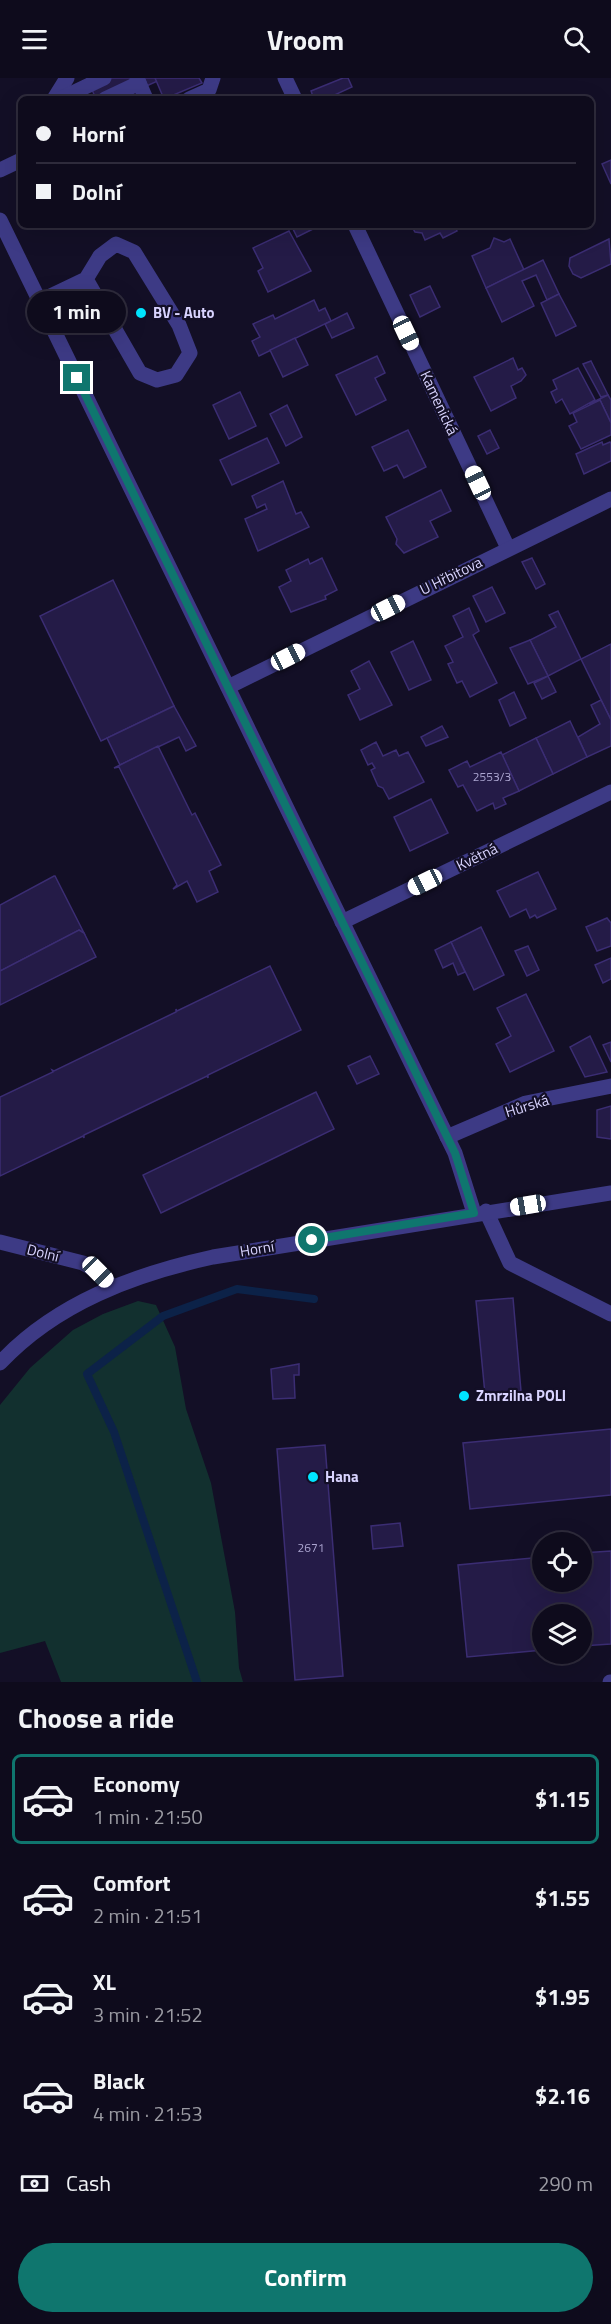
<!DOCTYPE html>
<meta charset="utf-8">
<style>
:root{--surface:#0e0b1c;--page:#171425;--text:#f1f3f6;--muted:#9b9ba3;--line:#2e2b3b;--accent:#0f766e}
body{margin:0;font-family:"Titillium Web",sans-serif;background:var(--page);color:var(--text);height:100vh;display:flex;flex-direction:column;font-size:22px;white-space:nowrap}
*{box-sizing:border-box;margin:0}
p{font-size:20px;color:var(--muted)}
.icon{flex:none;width:33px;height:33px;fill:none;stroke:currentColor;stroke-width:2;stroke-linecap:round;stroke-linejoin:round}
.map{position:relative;height:1604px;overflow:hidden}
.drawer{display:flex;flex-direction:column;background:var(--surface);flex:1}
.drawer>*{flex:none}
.guide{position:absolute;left:18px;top:18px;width:576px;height:132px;border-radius:9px;box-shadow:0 6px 24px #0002,0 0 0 2px var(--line);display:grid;align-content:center;height:132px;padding:0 18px;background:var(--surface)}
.fabs{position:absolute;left:532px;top:1454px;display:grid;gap:12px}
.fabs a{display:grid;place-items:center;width:60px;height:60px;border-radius:50%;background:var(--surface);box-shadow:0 6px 24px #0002,0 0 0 2px var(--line);font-size:30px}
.end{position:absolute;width:27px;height:27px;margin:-14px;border:8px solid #0f766e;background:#fff;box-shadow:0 0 0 3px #fff}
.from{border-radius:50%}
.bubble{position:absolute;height:42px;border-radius:21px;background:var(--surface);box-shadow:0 6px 24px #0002,0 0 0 2px var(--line);font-size:20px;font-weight:700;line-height:42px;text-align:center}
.car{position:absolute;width:18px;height:36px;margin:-18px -9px;border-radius:8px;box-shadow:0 0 4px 2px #0007;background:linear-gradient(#fff 24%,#345 0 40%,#fff 0 76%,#345 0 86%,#fff 0)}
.guide b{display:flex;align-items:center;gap:21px;height:57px;font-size:22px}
.guide b+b{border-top:2px solid var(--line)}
.guide i{width:15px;height:15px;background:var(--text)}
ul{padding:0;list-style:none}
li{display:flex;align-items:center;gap:18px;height:90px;margin:0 12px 9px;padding:0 6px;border:3px solid transparent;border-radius:9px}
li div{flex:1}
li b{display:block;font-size:22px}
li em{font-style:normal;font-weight:700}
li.current{border-color:var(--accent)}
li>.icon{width:54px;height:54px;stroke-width:1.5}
h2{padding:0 18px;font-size:27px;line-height:72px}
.pay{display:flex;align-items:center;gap:15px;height:66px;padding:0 18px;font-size:22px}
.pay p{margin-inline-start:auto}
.action{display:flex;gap:12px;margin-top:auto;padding:12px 18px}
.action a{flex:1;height:69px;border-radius:36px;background:var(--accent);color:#fff;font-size:24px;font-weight:700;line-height:69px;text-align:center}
header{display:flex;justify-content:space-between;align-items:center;height:78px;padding:0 18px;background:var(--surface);font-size:27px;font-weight:700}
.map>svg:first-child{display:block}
.green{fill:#12302f}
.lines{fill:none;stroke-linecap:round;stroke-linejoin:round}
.stream{stroke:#0c2248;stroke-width:8}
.building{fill:#241b47;stroke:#3b2d73;stroke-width:1.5}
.minor{stroke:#3d3a85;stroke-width:15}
.route{stroke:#0f766e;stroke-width:8}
.poi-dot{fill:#00e5ff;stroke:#130f26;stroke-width:2}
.labels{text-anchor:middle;stroke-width:4.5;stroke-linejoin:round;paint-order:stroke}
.number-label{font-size:12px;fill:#aca6d1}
.poi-label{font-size:15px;font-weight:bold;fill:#d9d4ff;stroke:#130f26;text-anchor:start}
.street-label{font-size:15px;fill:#d9d4ff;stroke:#130f26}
</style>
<header><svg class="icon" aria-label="menu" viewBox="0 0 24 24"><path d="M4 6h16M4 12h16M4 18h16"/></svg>Vroom<svg class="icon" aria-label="search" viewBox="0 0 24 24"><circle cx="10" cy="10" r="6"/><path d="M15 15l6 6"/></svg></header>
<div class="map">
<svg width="611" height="1604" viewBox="0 0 611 1604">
<rect width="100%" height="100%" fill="#130f26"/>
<path class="green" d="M138,1223L156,1227L175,1269L186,1331L211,1405L235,1534L239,1590L243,1604H61L45,1563L0,1575V1327L30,1290L73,1252L103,1236Z"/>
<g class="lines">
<path class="stream" d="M197,1604L114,1354L87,1296L163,1238L237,1211L314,1221"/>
</g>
<g class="building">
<path d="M87,0H159L160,2L133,14L136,21H96Z"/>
<path d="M155,0H199L202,5L164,21Z"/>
<path d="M343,0H348L352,9L326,21H314L311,13Z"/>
<path d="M611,82V106L602,86Z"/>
<path d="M291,147H321L297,159Z"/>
<path d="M411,147H454L457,153L443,160L440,155L425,162L422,155L415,154Z"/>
<path d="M289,153L311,193L268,214L258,193L263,190L253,170Z"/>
<path d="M494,160L504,164L510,161L524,192L486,210L472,178L490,170Z"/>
<path d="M609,161L611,186L581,200L573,196L569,188L570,180Z"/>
<path d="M543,182L559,216L547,222L536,197L522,203L534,228L502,244L486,210Z"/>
<path d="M430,208L440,229L420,239L410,217Z"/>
<path d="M559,216L576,248L556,258L541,225Z"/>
<path d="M314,222L319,233L325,230L331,243L259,278L252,263L260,259L253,246L273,237L275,241Z"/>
<path d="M347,235L354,250L332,260L325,246Z"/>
<path d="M295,260L308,287L283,299L270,272Z"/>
<path d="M377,278L385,295L375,300L386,322L356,337L336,297Z"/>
<path d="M513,280L518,292L522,290L526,297L521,303L511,308L516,320L491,333L474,299Z"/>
<path d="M591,283L608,317L601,319L583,286Z"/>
<path d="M578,290L595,322L570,336L562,321L556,325L551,314L557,311L553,302Z"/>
<path d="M240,314L256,348L229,361L213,327Z"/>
<path d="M608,317L611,322V345L600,322L589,326Z"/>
<path d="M600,322L611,345V357L581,371L569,348L577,344L573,335Z"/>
<path d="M287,327L302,359L286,368L270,336Z"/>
<path d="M408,352L426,389L404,400L397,387L384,393L372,369Z"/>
<path d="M490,352L499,370L487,376L478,358Z"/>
<path d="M267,360L279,385L232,407L220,382Z"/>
<path d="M602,364L603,367L610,364L611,366V383L584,396L576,376Z"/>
<path d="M283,403L296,436L301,434L309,449L258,473L245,441L267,431L265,426L257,430L252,418Z"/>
<path d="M441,412L451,433L430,443L438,459L404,475L396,466L397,461L386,439Z"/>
<path d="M322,480L337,512L325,518L326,521L291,534L279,509L291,503L286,492L308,481L310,486Z"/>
<path d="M532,480L545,506L536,511L522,484Z"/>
<path d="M113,502L174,628L101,663L40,538Z"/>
<path d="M492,509L505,535L486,544L473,518Z"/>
<path d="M469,530L479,553L473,557L497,605L470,619L462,603L457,605L448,586L453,584L445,568L463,559L453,538Z"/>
<path d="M558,533L581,581L548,598L530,562L556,549L549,537Z"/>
<path d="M530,562L548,598L528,606L510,570Z"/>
<path d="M413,563L431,602L409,612L391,574Z"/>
<path d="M611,566V642L581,581Z"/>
<path d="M369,583L392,627L360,642L348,617L360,611L351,593Z"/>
<path d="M548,598L556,614L542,621L534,605Z"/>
<path d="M514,614L526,640L510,648L499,622Z"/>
<path d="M601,622L611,642V668L587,679L578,659L600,646L591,627Z"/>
<path d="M174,628L196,668L186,673L179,659L120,687L107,660Z"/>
<path d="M570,643L587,679L553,696L536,660Z"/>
<path d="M442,648L448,659L426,668L421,659Z"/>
<path d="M536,660L553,696L519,713L502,677Z"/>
<path d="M376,664L383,678L396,672L399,678L408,674L424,704L389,721L383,710L378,708L371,692L375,690L372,685L368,687L361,672Z"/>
<path d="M158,668L192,737L195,735L221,787L209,793L218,814L197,824L187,803L173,811L177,807L119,689L114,690Z"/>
<path d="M501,674L519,713L503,720L506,726L495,731L493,725L477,733L463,707L458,709L449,692L467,683L470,689Z"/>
<path d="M431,721L448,755L410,773L394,739Z"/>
<path d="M538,794L556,831L537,840L535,837L530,840L526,831L510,839L497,813Z"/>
<path d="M54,798H55L84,855L79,852L0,893V827Z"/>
<path d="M607,840L611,845V868L597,873L586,849Z"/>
<path d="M481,849L504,897L474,912L451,864Z"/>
<path d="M79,852L84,855L96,879L0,927V893Z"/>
<path d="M451,864L465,894L458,897L453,885L443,890L435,872Z"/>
<path d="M528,868L539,892L527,898L515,873Z"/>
<path d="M611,880V901L603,905L595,887Z"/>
<path d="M270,888L301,952L208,997V1000L207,998L84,1057V1060L83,1058L0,1098V1019L53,994L52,992L54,993L176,934V931L177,933Z"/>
<path d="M526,916L554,973L510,994L496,966L511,958L497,930Z"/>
<path d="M590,958L607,994L585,999L570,969Z"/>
<path d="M611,964V984L603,967Z"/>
<path d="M370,978L379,996L357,1006L348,988Z"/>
<path d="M316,1014L334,1051L161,1135L143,1097Z"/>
<path d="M611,1028V1061L597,1059V1032Z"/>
<path d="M513,1220L521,1313L485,1316L476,1223Z"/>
<path d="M299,1286V1297H294L295,1320L273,1321L271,1291Z"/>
<path d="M611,1351V1417L470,1431L463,1365Z"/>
<path d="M325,1367L343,1598L295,1602L277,1371Z"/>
<path d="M400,1445L403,1468L373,1471L371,1448Z"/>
<path d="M611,1473V1566L582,1568V1536H543V1572L467,1579L458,1487L543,1479V1503H582V1475Z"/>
</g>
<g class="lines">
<g class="minor">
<path d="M137,0L146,21"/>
<path d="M285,0L295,21"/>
<path d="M54,21L67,0"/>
<path d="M60,21L104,0"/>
<path d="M105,21L139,5"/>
<path d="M189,21L209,12L213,0"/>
<path d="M0,92L21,82"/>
<path d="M0,142L455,1075L474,1135"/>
<path d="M355,147L508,470"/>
<path d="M40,223L86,201L140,295L157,302L176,297L190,275L179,247L134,174L116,166L100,178L86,201"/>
<path d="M228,609L611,421"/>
<path d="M342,844L611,714"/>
<path d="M447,1059L526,1025L611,1008"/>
<path d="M486,1133L510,1185L611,1236"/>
<path d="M0,1164L83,1185L98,1194L113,1209"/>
<path d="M0,1285C56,1225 135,1196 213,1179L611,1115"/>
<path d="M610,1604H611"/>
</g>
</g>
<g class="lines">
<path class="route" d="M77,300L455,1075L474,1135L312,1162"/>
</g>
<g class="poi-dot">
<circle cx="141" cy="235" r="6"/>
<circle cx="464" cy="1318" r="6"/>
<circle cx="313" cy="1399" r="6"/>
</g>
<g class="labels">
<g class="number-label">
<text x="492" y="703">2553/3</text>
<text x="311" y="1474">2671</text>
</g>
<g class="poi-label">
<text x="153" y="240">BV - Auto</text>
<text x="476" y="1323">Zmrzilna POLI</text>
<text x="325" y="1404">Hana</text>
</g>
<g class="street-label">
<text transform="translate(439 325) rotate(65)" y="5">Kamenická</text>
<text transform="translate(451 498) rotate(-26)" y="5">U Hřbitova</text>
<text transform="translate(477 779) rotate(-26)" y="5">Květná</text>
<text transform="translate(527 1028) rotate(-17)" y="5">Hůrská</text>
<text transform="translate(257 1171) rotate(-9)" y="5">Horní</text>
<text transform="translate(43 1175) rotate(14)" y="5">Dolní</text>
</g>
</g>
</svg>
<div class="fabs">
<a><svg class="icon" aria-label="locate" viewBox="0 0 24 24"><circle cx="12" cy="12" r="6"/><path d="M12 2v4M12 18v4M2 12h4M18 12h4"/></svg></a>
<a><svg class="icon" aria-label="layers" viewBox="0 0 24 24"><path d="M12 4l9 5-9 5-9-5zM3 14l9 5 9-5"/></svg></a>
</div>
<i class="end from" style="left:312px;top:1162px"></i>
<i class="end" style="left:77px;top:300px"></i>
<div class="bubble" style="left:27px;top:213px;width:99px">1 min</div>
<i class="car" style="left:406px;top:255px;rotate:155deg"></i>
<i class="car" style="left:478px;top:405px;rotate:335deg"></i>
<i class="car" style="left:388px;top:530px;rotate:63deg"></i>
<i class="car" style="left:288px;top:579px;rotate:63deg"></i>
<i class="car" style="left:425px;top:804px;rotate:244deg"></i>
<i class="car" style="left:528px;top:1127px;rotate:261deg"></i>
<i class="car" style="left:98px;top:1194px;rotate:135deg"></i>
<div class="guide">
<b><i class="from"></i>Horní</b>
<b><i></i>Dolní</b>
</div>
</div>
<section class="drawer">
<h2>Choose a ride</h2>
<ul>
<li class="current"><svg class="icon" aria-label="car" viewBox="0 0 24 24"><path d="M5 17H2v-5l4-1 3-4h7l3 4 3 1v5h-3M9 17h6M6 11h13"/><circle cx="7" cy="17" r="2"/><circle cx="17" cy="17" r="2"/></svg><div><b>Economy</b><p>1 min · 21:50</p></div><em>$1.15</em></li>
<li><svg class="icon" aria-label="car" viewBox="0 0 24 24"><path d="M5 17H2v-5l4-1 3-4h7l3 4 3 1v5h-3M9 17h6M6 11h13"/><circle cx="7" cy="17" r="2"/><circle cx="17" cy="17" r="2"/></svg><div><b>Comfort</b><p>2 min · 21:51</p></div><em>$1.55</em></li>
<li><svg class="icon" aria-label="car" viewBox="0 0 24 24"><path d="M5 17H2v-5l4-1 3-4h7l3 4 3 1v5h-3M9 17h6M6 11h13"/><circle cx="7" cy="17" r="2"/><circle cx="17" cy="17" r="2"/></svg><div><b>XL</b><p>3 min · 21:52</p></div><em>$1.95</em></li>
<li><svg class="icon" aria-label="car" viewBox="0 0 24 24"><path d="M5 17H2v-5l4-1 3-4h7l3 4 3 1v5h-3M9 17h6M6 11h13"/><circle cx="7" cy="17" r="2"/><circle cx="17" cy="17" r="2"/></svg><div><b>Black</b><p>4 min · 21:53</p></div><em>$2.16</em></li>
</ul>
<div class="pay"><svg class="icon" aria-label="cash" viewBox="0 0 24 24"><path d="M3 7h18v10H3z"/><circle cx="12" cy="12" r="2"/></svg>Cash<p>290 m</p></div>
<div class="action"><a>Confirm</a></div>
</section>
